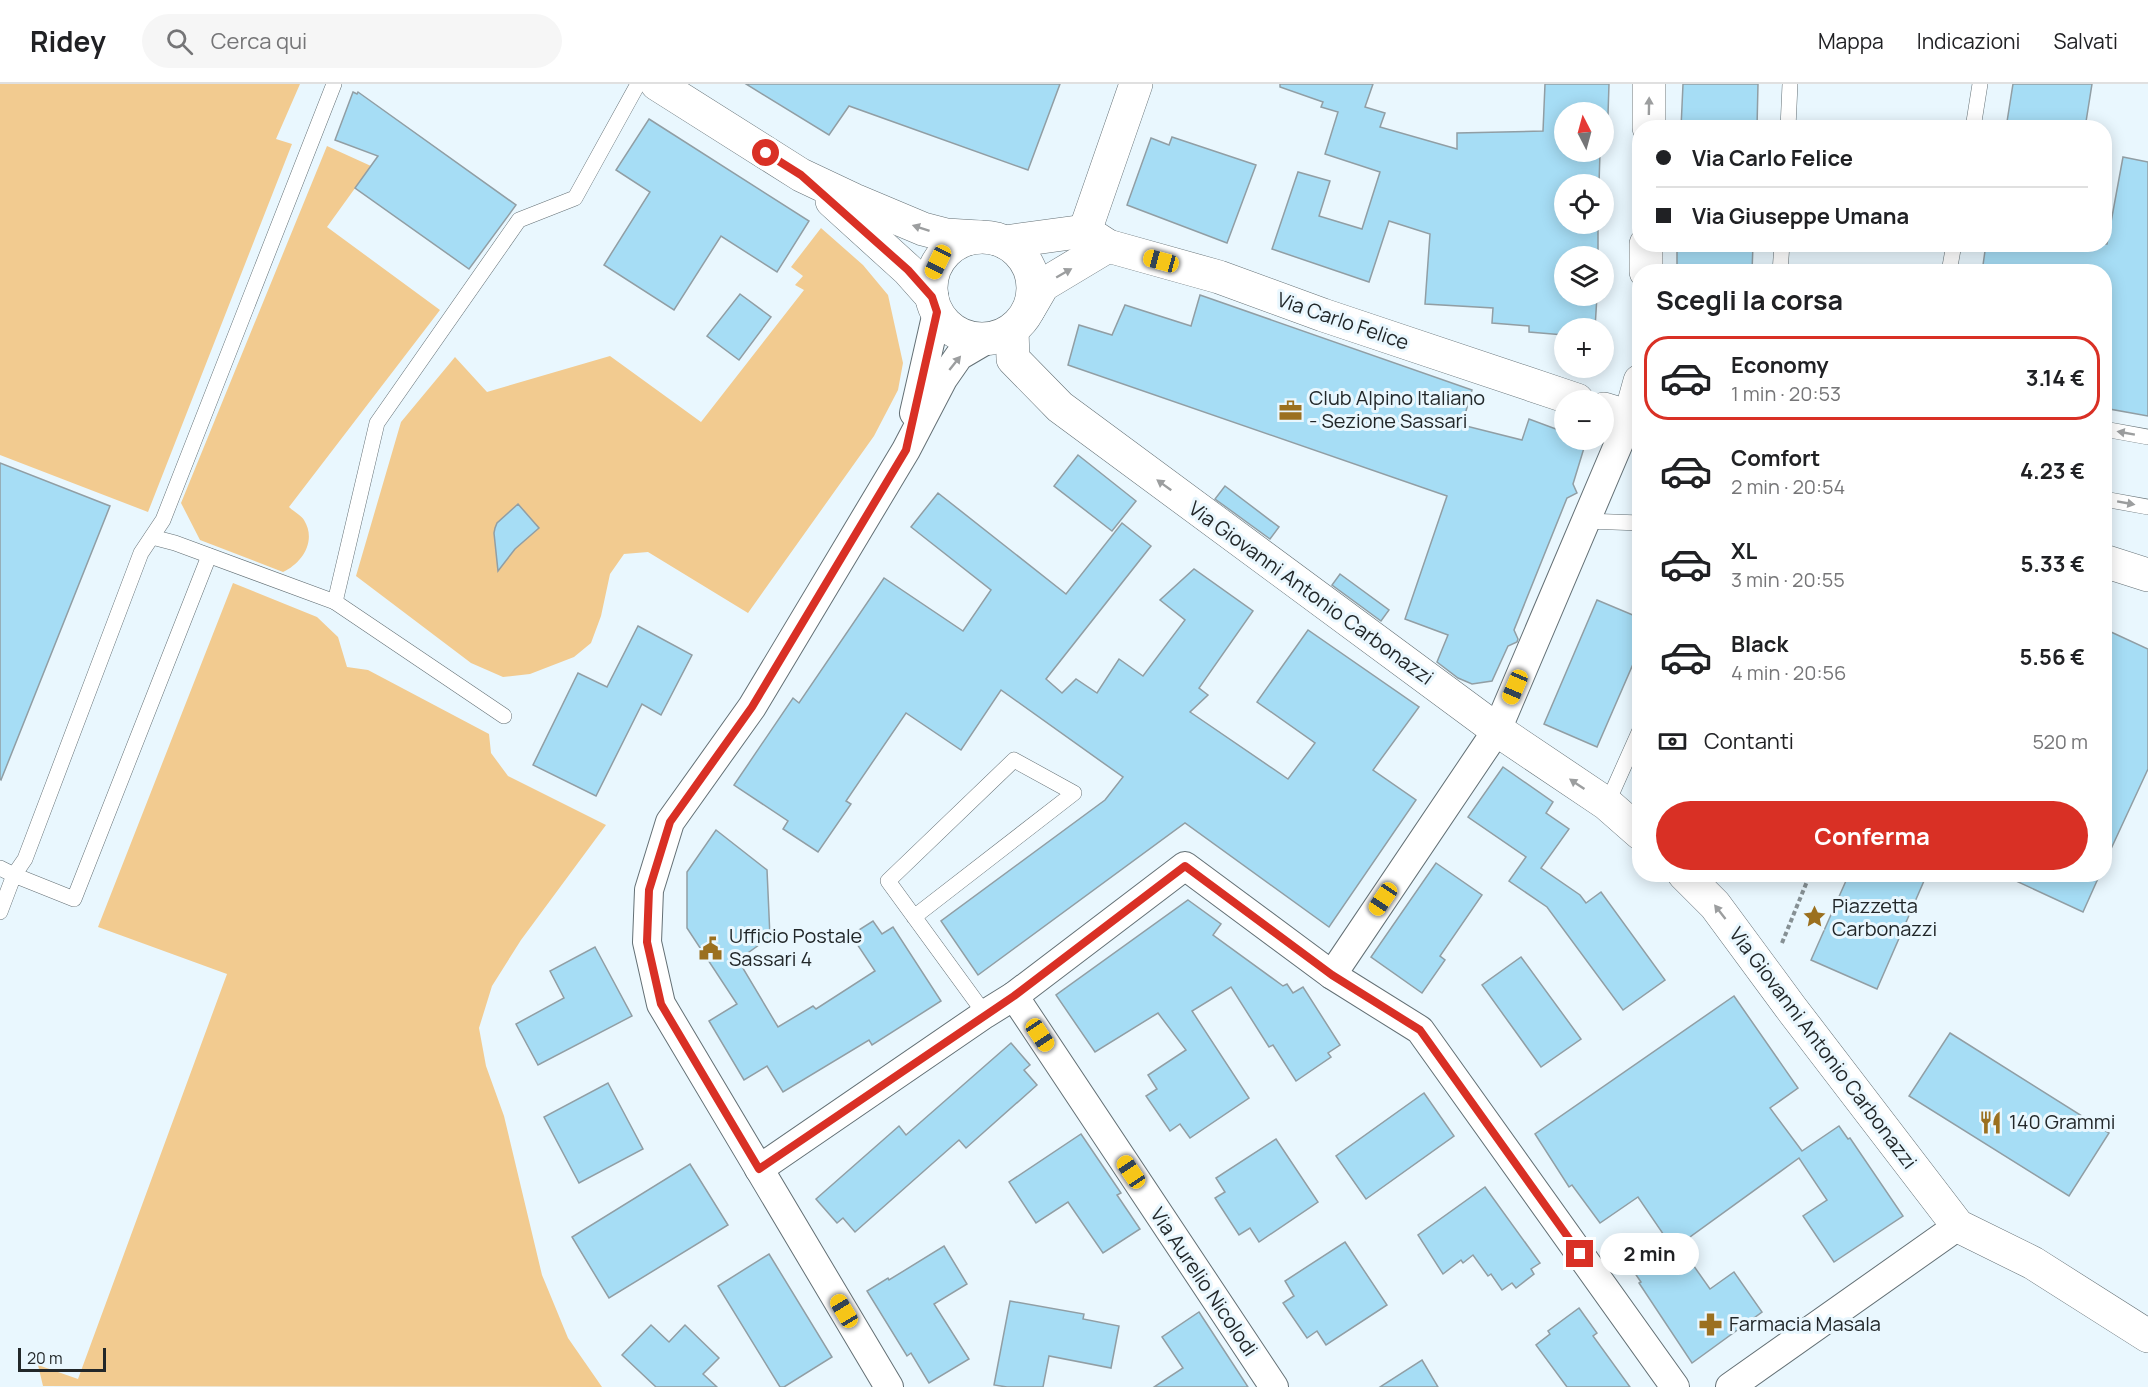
<!DOCTYPE html>
<html lang="it">
<meta charset="utf-8">
<style>
:root{--surface:#fff;--page:#f6f6f6;--text:#202124;--muted:#757577;--line:#e0e0e0;--accent:#d93025}
body{margin:0;font-family:Manrope,sans-serif;background:var(--page);color:var(--text);height:100vh;display:flex;flex-direction:column;font-size:22px;white-space:nowrap}
*{box-sizing:border-box;margin:0}
p{font-size:20px;color:var(--muted)}
.icon{flex:none;width:33px;height:33px;fill:none;stroke:currentColor;stroke-width:2;stroke-linecap:round;stroke-linejoin:round}
.map{position:relative;flex:1;overflow:hidden}
.details{position:absolute;left:1632px;top:180px;width:480px;height:618px;display:flex;flex-direction:column;background:var(--surface);border-radius:24px;box-shadow:0 3px 15px #0003}
.details>*{flex:none}
.top-card{position:absolute;left:1632px;top:36px;width:480px;height:132px;border-radius:24px;box-shadow:0 3px 15px #0003;display:grid;align-content:center;height:132px;padding:0 24px;background:var(--surface)}
.needle{width:39px;rotate:354deg}
.tools{position:absolute;left:1554px;top:18px;display:grid;gap:12px}
.tools a{display:grid;place-items:center;width:60px;height:60px;border-radius:50%;background:var(--surface);box-shadow:0 3px 15px #0003;font-size:30px}
.scale{position:absolute;left:18px;bottom:15px;width:88px;box-sizing:border-box;padding-left:6px;border:3px solid #222729;border-top:0;font-size:16px;line-height:21px;white-space:nowrap;color:#222729;-webkit-text-stroke:4px #e9f7fe;paint-order:stroke}
.end{position:absolute;width:27px;height:27px;margin:-14px;border:8px solid #d93025;background:#fff;box-shadow:0 0 0 3px #fff}
.from{border-radius:50%}
.bubble{position:absolute;height:42px;border-radius:21px;background:var(--surface);box-shadow:0 3px 15px #0003;font-size:20px;font-weight:700;line-height:42px;text-align:center}
.car{position:absolute;width:18px;height:36px;margin:-18px -9px;border-radius:8px;box-shadow:0 0 4px 2px #0007;background:linear-gradient(#f5c518 24%,#345 0 40%,#f5c518 0 76%,#345 0 86%,#f5c518 0)}
.top-card b{display:flex;align-items:center;gap:21px;height:57px;font-size:22px}
.top-card b+b{border-top:2px solid var(--line)}
.top-card i{width:15px;height:15px;background:var(--text)}
ul{padding:0;list-style:none}
li{display:flex;align-items:center;gap:18px;height:84px;margin:0 12px 9px;padding:0 12px;border:3px solid transparent;border-radius:24px}
li div{flex:1}
li b{display:block;font-size:22px}
li em{font-style:normal;font-weight:700}
li.active{border-color:var(--accent)}
li>.icon{width:54px;height:54px;stroke-width:1.5}
h2{padding:0 24px;font-size:27px;line-height:72px}
.pay{display:flex;align-items:center;gap:15px;height:66px;padding:0 24px;font-size:22px}
.pay p{margin-inline-start:auto}
.button{display:flex;gap:12px;margin-top:auto;padding:12px 24px}
.button a{flex:1;height:69px;border-radius:36px;background:var(--accent);color:#fff;font-size:24px;font-weight:700;line-height:69px;text-align:center}
header{display:flex;align-items:center;gap:36px;box-sizing:border-box;height:84px;padding:0 30px;background:var(--surface);border-bottom:2px solid var(--line)}
header strong{font-size:28px}
nav{display:flex;gap:33px;margin-inline-start:auto;font-size:21px}
.search{width:420px;height:54px;background:var(--page);display:flex;align-items:center;gap:15px;box-sizing:border-box;padding:0 21px;border-radius:33px;color:var(--muted);font-size:22px}
.map>svg:first-child{display:block}
.green{fill:#f2cb90}
.building{fill:#a6ddf5;stroke:#919ea4;stroke-width:1.5}
.lines{fill:none;stroke-linecap:round;stroke-linejoin:round}
.service-casing{stroke:#647075;stroke-width:16}
.minor-casing{stroke:#647075;stroke-width:30}
.tertiary-casing{stroke:#647075;stroke-width:34}
.secondary-casing{stroke:#647075;stroke-width:34}
.path{stroke:#869094;stroke-width:4;stroke-dasharray:4.5 3;stroke-linecap:butt}
.service{stroke:#fff;stroke-width:15}
.minor{stroke:#fff;stroke-width:28}
.tertiary{stroke:#fff;stroke-width:33}
.secondary{stroke:#fff;stroke-width:33}
.oneway{fill:#9c9e9f}
.route{stroke:#d93025;stroke-width:8}
.labels{text-anchor:middle;stroke-width:6;stroke-linejoin:round;paint-order:stroke}
.street-label{font-size:20px;fill:#222729;stroke:#e9f7fe}
.poi-label{font-size:20px;fill:#222729;stroke:#e9f7fe;text-anchor:start}
</style>
<header>
<strong>Ridey</strong>
<div class="search"><svg class="icon" aria-label="search" viewBox="0 0 24 24"><circle cx="10" cy="10" r="6"/><path d="M15 15l6 6"/></svg>Cerca qui</div>
<nav><a>Mappa</a><a>Indicazioni</a><a>Salvati</a></nav>
</header>
<div class="map">
<svg width="2148" height="1303" viewBox="0 0 2148 1303">
<rect width="100%" height="100%" fill="#e9f7fe"/>
<g class="green">
<path d="M0,0H300L276,55L292,60L148,428L0,371Z"/>
<path d="M327,62L371,82L327,143L440,226L289,423C293,427 301,431 304,436C317,457 302,479 283,488L200,456L181,419Z"/>
<path d="M821,144L863,181L888,211L903,279L898,306L874,352L748,529L648,468L624,470L610,490L601,532L591,559L574,573L530,590L503,593L471,579L356,492L401,338L455,273L487,308L610,272L701,338L804,206L795,201L803,192L791,183Z"/>
<path d="M233,499L317,533L338,553L347,583L368,586L489,650L491,669L508,692L606,741L521,856L492,902L479,944L486,982L504,1032L542,1191L568,1254L602,1303L43,1302L38,1281L78,1295L227,890L98,843Z"/>
</g>
<g class="building">
<path d="M746,0H1060L1028,86L849,22L829,51Z"/>
<path d="M1280,0H1373L1365,23L1385,29L1380,43L1457,65V49L1543,47L1545,0H1609L1608,31H1604V28H1564V68H1600L1599,100H1564V140H1598V172H1564V212H1597L1595,244H1564V251L1529,248V242L1492,239L1493,224L1425,220L1430,150L1389,137L1369,198L1272,165L1298,88L1330,97L1319,132L1362,145L1380,88L1325,70L1338,28L1321,23L1323,18L1280,3Z"/>
<path d="M1683,0H1758L1757,44H1681Z"/>
<path d="M2013,0H2092L2085,44H2006Z"/>
<path d="M353,8L357,10L358,8L516,121L469,185L355,104L378,72L335,56Z"/>
<path d="M649,35L809,137L777,188L721,152L674,226L604,181L650,108L616,86Z"/>
<path d="M1172,53L1256,81L1227,159L1127,121L1151,54L1169,61Z"/>
<path d="M2123,73L2148,78V332L2104,324V188H1982L1986,160H2107Z"/>
<path d="M1677,160H1753L1752,188H1677Z"/>
<path d="M740,210L771,233L739,276L707,252Z"/>
<path d="M1200,211L1472,306L1462,341L1522,356L1529,335L1564,348V356H1576L1584,364L1573,400L1577,409L1567,414L1514,546L1518,555L1517,558L1508,562L1492,597L1472,600L1458,594L1437,578L1448,551L1405,535L1447,412L1068,281L1079,241L1112,251L1125,221L1191,242Z"/>
<path d="M1078,371L1136,417L1112,447L1054,402Z"/>
<path d="M0,379L110,422L1,696L0,695Z"/>
<path d="M1225,402L1279,443L1270,455L1215,415Z"/>
<path d="M938,409L1066,510L1122,439L1151,462L1046,595L1062,609L1076,595L1097,609L1119,575L1143,592L1185,536L1160,516L1194,485L1253,527L1199,604L1208,611L1190,628L1288,695L1315,659L1257,618L1308,546L1419,623L1373,686L1416,716L1329,843L1185,739L978,891L941,837L1105,716L1123,693L1001,606L961,666L906,629L846,717L851,720L818,768L783,745L788,737L734,701L793,614L799,619L884,494L963,547L991,506L911,443Z"/>
<path d="M518,420L539,444L515,465L498,487L494,449L495,444L497,439Z"/>
<path d="M1340,490L1389,526L1381,537L1332,501Z"/>
<path d="M1597,516L1640,534V564L1597,663L1544,640Z"/>
<path d="M638,542L692,571L661,631L642,620L596,712L533,681L578,589L607,603Z"/>
<path d="M2111,548L2148,565V685L2104,780V563Z"/>
<path d="M1503,683L1553,718L1546,729L1569,745L1541,784L1580,811L1586,819L1601,808L1665,896L1623,926L1547,823L1509,797L1526,773L1468,733Z"/>
<path d="M716,746L767,786L770,853L738,876L778,943L813,922L816,925L875,887L851,851L873,837L882,850L893,843L941,917L872,961L869,956L783,1008L767,982L744,996L709,937L737,920L687,844V788Z"/>
<path d="M1436,779L1482,811L1440,872L1445,876L1422,909L1371,873Z"/>
<path d="M1849,790H1927L1877,905L1811,876Z"/>
<path d="M2001,790H2100L2083,828Z"/>
<path d="M1188,816L1221,840L1213,851L1283,902L1287,900L1293,909L1303,903L1340,961L1328,969L1331,973L1296,997L1273,961L1269,963L1231,903L1192,927L1249,1014L1190,1054L1180,1040L1170,1047L1146,1012L1157,1005L1148,991L1186,966L1158,929L1095,968L1056,911Z"/>
<path d="M595,863L632,932L538,981L516,940L564,914L550,887Z"/>
<path d="M1521,873L1581,955L1541,983L1482,901Z"/>
<path d="M1734,912L1798,1004L1770,1024L1802,1067L1839,1042L1848,1055L1850,1054L1903,1132L1834,1178L1803,1132L1827,1116L1799,1074L1679,1161L1710,1205L1734,1188L1762,1228L1692,1279L1639,1199L1641,1198L1632,1185L1668,1157L1638,1113L1600,1139L1572,1101L1569,1103L1535,1050Z"/>
<path d="M1950,949L2109,1049L2069,1112L1909,1012Z"/>
<path d="M1011,959L1030,981L1024,986L1037,1001L966,1064L959,1056L855,1148L843,1134L837,1139L816,1115L899,1042L906,1051Z"/>
<path d="M608,999L643,1065L579,1099L544,1033Z"/>
<path d="M1424,1009L1454,1052L1366,1115L1336,1072Z"/>
<path d="M1081,1050L1121,1109L1117,1111L1140,1145L1103,1169L1068,1118L1036,1139L1009,1098Z"/>
<path d="M1276,1055L1318,1118L1259,1158L1250,1144L1239,1151L1215,1114L1225,1108L1216,1094Z"/>
<path d="M690,1080L728,1141L609,1214L572,1153Z"/>
<path d="M1485,1103L1540,1179L1531,1185L1534,1190L1516,1204L1512,1199L1502,1206L1491,1190L1488,1192L1473,1171L1463,1179L1461,1176L1443,1190L1418,1151Z"/>
<path d="M1345,1158L1387,1221L1326,1261L1317,1247L1307,1254L1283,1219L1294,1212L1285,1197Z"/>
<path d="M944,1162L967,1200L934,1220L969,1275L929,1299L911,1269L907,1272L867,1207L888,1194L889,1196Z"/>
<path d="M769,1170L832,1273L784,1303H780L718,1202Z"/>
<path d="M1010,1217L1084,1230L1083,1235L1119,1242L1111,1284L1049,1272L1043,1303H1007L994,1301Z"/>
<path d="M1579,1224L1597,1249L1593,1252L1630,1303H1567L1536,1261L1550,1250L1548,1247Z"/>
<path d="M1199,1228L1248,1303H1154L1183,1284L1162,1253Z"/>
<path d="M651,1241L669,1258L685,1241L719,1274L703,1290L717,1303H656L622,1271Z"/>
<path d="M1422,1276L1438,1303H1380Z"/>
</g>
<g class="lines">
<defs>
<g id="service">
<path d="M1788,44L1790,0"/>
<path d="M1973,44L1980,0"/>
<path d="M1780,188L1782,160"/>
<path d="M1949,188L1954,160"/>
<path d="M2104,345L2148,353"/>
<path d="M2104,415L2148,423"/>
<path d="M1586,437L1640,439"/>
<path d="M152,453L175,459L335,518L377,339L519,136L575,114L638,0"/>
<path d="M335,518L504,632"/>
<path d="M1607,720L1640,646"/>
<path d="M0,784L14,791L25,775L141,469L163,436L334,0"/>
<path d="M0,828L14,791L74,815L209,472"/>
<path d="M914,833L1074,709L1014,676L888,797L985,930"/>
</g>
<g id="minor">
<path d="M914,329L937,228"/>
<path d="M1332,891L1497,646L1630,333"/>
<path d="M1014,912L1274,1303"/>
<path d="M759,1085L985,930L1014,912L1185,782L1332,891L1420,946L1675,1303"/>
<path d="M889,1303L661,920L647,858L649,806L670,738L752,623L906,366L943,295L959,272L988,255"/>
<path d="M1730,1303L1958,1142"/>
</g>
<g id="tertiary">
<path d="M1012,246L1013,275L1060,323L1497,646L1607,720L1640,749"/>
<path d="M1684,790L1715,821L1791,924L1958,1142L2033,1179L2148,1252"/>
</g>
<g id="secondary">
<path d="M657,0L801,91L854,116L923,145L946,151L979,153"/>
<path d="M1649,44V0"/>
<path d="M832,117L908,186L932,213"/>
<path d="M1085,147L1136,0"/>
<circle cx="982" cy="204" r="51"/>
<path d="M1005,158L1085,147L1108,162L1219,193L1323,231L1577,316"/>
<path d="M1646,188V160"/>
<path d="M1029,225L1043,201L1108,162"/>
<path d="M1604,325L1640,336"/>
<path d="M1630,333L1640,297"/>
<path d="M2104,477L2148,491"/>
</g>
</defs>
<use href="#service" class="service-casing"/>
<use href="#minor" class="minor-casing"/>
<use href="#tertiary" class="tertiary-casing"/>
<use href="#secondary" class="secondary-casing"/>
<path class="path" d="M1782,859L1810,790"/>
<use href="#service" class="service"/>
<use href="#minor" class="minor"/>
<use href="#tertiary" class="tertiary"/>
<use href="#secondary" class="secondary"/>
</g>
<defs><path id="oneway-solid" d="M-6-.8H1V-3.2L6.5 0L1 3.2V.8H-6Z" transform="scale(1.5)"/></defs>
<g class="oneway">
<use href="#oneway-solid" transform="translate(1649 22) rotate(-89)"/>
<use href="#oneway-solid" transform="translate(921 144) rotate(-162)"/>
<use href="#oneway-solid" transform="translate(1064 189) rotate(-30)"/>
<use href="#oneway-solid" transform="translate(955 279) rotate(-51)"/>
<use href="#oneway-solid" transform="translate(2126 349) rotate(-170)"/>
<use href="#oneway-solid" transform="translate(1164 401) rotate(-144)"/>
<use href="#oneway-solid" transform="translate(2126 419) rotate(10)"/>
<use href="#oneway-solid" transform="translate(1577 700) rotate(-146)"/>
<use href="#oneway-solid" transform="translate(1720 828) rotate(-128)"/>
</g>
<g class="lines">
<path class="route" d="M766,69L801,91L908,186L932,213L937,228L906,366L752,623L670,738L649,806L647,858L661,920L759,1085L1014,912L1185,782L1332,891L1420,946L1580,1170"/>
</g>
<defs>
<symbol id="office-bare" viewBox="-9 -9 18 18"><path d="M-6-3h4V-5.5h4V-3h4V5H-6ZM-1-4.5V-3h2v-1.5ZM-6 0V1H6V0Z" fill="#9b701f" stroke="#e9f7fe" stroke-width="2.5" paint-order="stroke"/></symbol>
<symbol id="sight-bare" viewBox="-9 -9 18 18"><path d="M0-6L1.8-2.2L6-1.7L2.9 1.2L3.7 5.4L0 3.3L-3.7 5.4L-2.9 1.2L-6-1.7L-1.8-2.2Z" fill="#9b701f" stroke="#e9f7fe" stroke-width="2.5" paint-order="stroke"/></symbol>
<symbol id="civic-bare" viewBox="-9 -9 18 18"><path d="M-.6-6.5H3V-4.5H.6V-3L4-1V1h2V6H-6V1h2V-1L-.6-3ZM-1.2 2.5V6h2.4V2.5Z" fill="#9b701f" stroke="#e9f7fe" stroke-width="2.5" paint-order="stroke"/></symbol>
<symbol id="restaurant-bare" viewBox="-9 -9 18 18"><path d="M-5-6h1v4h1v-4h1v4h1v-4h1v5L-1.5 .5V6h-2V.5L-5-1ZM5-6V6H3V1.5H1.5Q1.5-4 5-6Z" fill="#9b701f" stroke="#e9f7fe" stroke-width="2.5" paint-order="stroke"/></symbol>
<symbol id="pharmacy-bare" viewBox="-9 -9 18 18"><path d="M-2-6h4v4h4v4h-4v4h-4v-4h-4v-4h4Z" fill="#9b701f" stroke="#e9f7fe" stroke-width="2.5" paint-order="stroke"/></symbol>
</defs>
<g fill-rule="evenodd">
<use href="#office-bare" x="1274" y="310" width="33" height="33"/>
<use href="#sight-bare" x="1798" y="816" width="33" height="33"/>
<use href="#civic-bare" x="694" y="848" width="33" height="33"/>
<use href="#restaurant-bare" x="1974" y="1022" width="33" height="33"/>
<use href="#pharmacy-bare" x="1694" y="1224" width="33" height="33"/>
</g>
<g class="labels">
<g class="street-label">
<text transform="translate(1343 237) rotate(19)" y="7">Via Carlo Felice</text>
<text transform="translate(1311 509) rotate(36)" y="7">Via Giovanni Antonio Carbonazzi</text>
<text transform="translate(1823 964) rotate(53)" y="7">Via Giovanni Antonio Carbonazzi</text>
<text transform="translate(1204 1198) rotate(56)" y="7">Via Aurelio Nicolodi</text>
</g>
<g class="poi-label">
<text x="1309" y="321">Club Alpino Italiano<tspan x="1309" dy="23">- Sezione Sassari</tspan></text>
<text x="1832" y="829">Piazzetta<tspan x="1832" dy="23">Carbonazzi</tspan></text>
<text x="729" y="859">Ufficio Postale<tspan x="729" dy="23">Sassari 4</tspan></text>
<text x="2009" y="1045">140 Grammi</text>
<text x="1729" y="1247">Farmacia Masala</text>
</g>
</g>
</svg>
<div class="tools">
<a><svg class="needle" viewBox="-14 -14 28 28"><path d="M0-13l5 13h-10z" fill="#e53935"/><path d="M0 13l5-13h-10z" fill="#757577"/></svg></a>
<a><svg class="icon" aria-label="locate" viewBox="0 0 24 24"><circle cx="12" cy="12" r="6"/><path d="M12 2v4M12 18v4M2 12h4M18 12h4"/></svg></a>
<a><svg class="icon" aria-label="layers" viewBox="0 0 24 24"><path d="M12 4l9 5-9 5-9-5zM3 14l9 5 9-5"/></svg></a>
<a>+</a>
<a>−</a>
</div>
<div class="scale">20 m</div>
<i class="end from" style="left:766px;top:69px"></i>
<i class="end" style="left:1580px;top:1170px"></i>
<div class="bubble" style="left:1600px;top:1149px;width:99px">2 min</div>
<i class="car" style="left:1161px;top:177px;rotate:285deg"></i>
<i class="car" style="left:938px;top:178px;rotate:206deg"></i>
<i class="car" style="left:1515px;top:603px;rotate:203deg"></i>
<i class="car" style="left:1383px;top:815px;rotate:214deg"></i>
<i class="car" style="left:1040px;top:951px;rotate:146deg"></i>
<i class="car" style="left:1131px;top:1088px;rotate:326deg"></i>
<i class="car" style="left:844px;top:1227px;rotate:329deg"></i>
<div class="top-card">
<b><i class="from"></i>Via Carlo Felice</b>
<b><i></i>Via Giuseppe Umana</b>
</div>
<section class="details">
<h2>Scegli la corsa</h2>
<ul>
<li class="active"><svg class="icon" aria-label="car" viewBox="0 0 24 24"><path d="M5 17H2v-5l4-1 3-4h7l3 4 3 1v5h-3M9 17h6M6 11h13"/><circle cx="7" cy="17" r="2"/><circle cx="17" cy="17" r="2"/></svg><div><b>Economy</b><p>1 min · 20:53</p></div><em>3.14 €</em></li>
<li><svg class="icon" aria-label="car" viewBox="0 0 24 24"><path d="M5 17H2v-5l4-1 3-4h7l3 4 3 1v5h-3M9 17h6M6 11h13"/><circle cx="7" cy="17" r="2"/><circle cx="17" cy="17" r="2"/></svg><div><b>Comfort</b><p>2 min · 20:54</p></div><em>4.23 €</em></li>
<li><svg class="icon" aria-label="car" viewBox="0 0 24 24"><path d="M5 17H2v-5l4-1 3-4h7l3 4 3 1v5h-3M9 17h6M6 11h13"/><circle cx="7" cy="17" r="2"/><circle cx="17" cy="17" r="2"/></svg><div><b>XL</b><p>3 min · 20:55</p></div><em>5.33 €</em></li>
<li><svg class="icon" aria-label="car" viewBox="0 0 24 24"><path d="M5 17H2v-5l4-1 3-4h7l3 4 3 1v5h-3M9 17h6M6 11h13"/><circle cx="7" cy="17" r="2"/><circle cx="17" cy="17" r="2"/></svg><div><b>Black</b><p>4 min · 20:56</p></div><em>5.56 €</em></li>
</ul>
<div class="pay"><svg class="icon" aria-label="cash" viewBox="0 0 24 24"><path d="M3 7h18v10H3z"/><circle cx="12" cy="12" r="2"/></svg>Contanti<p>520 m</p></div>
<div class="button"><a>Conferma</a></div>
</section>
</div>
